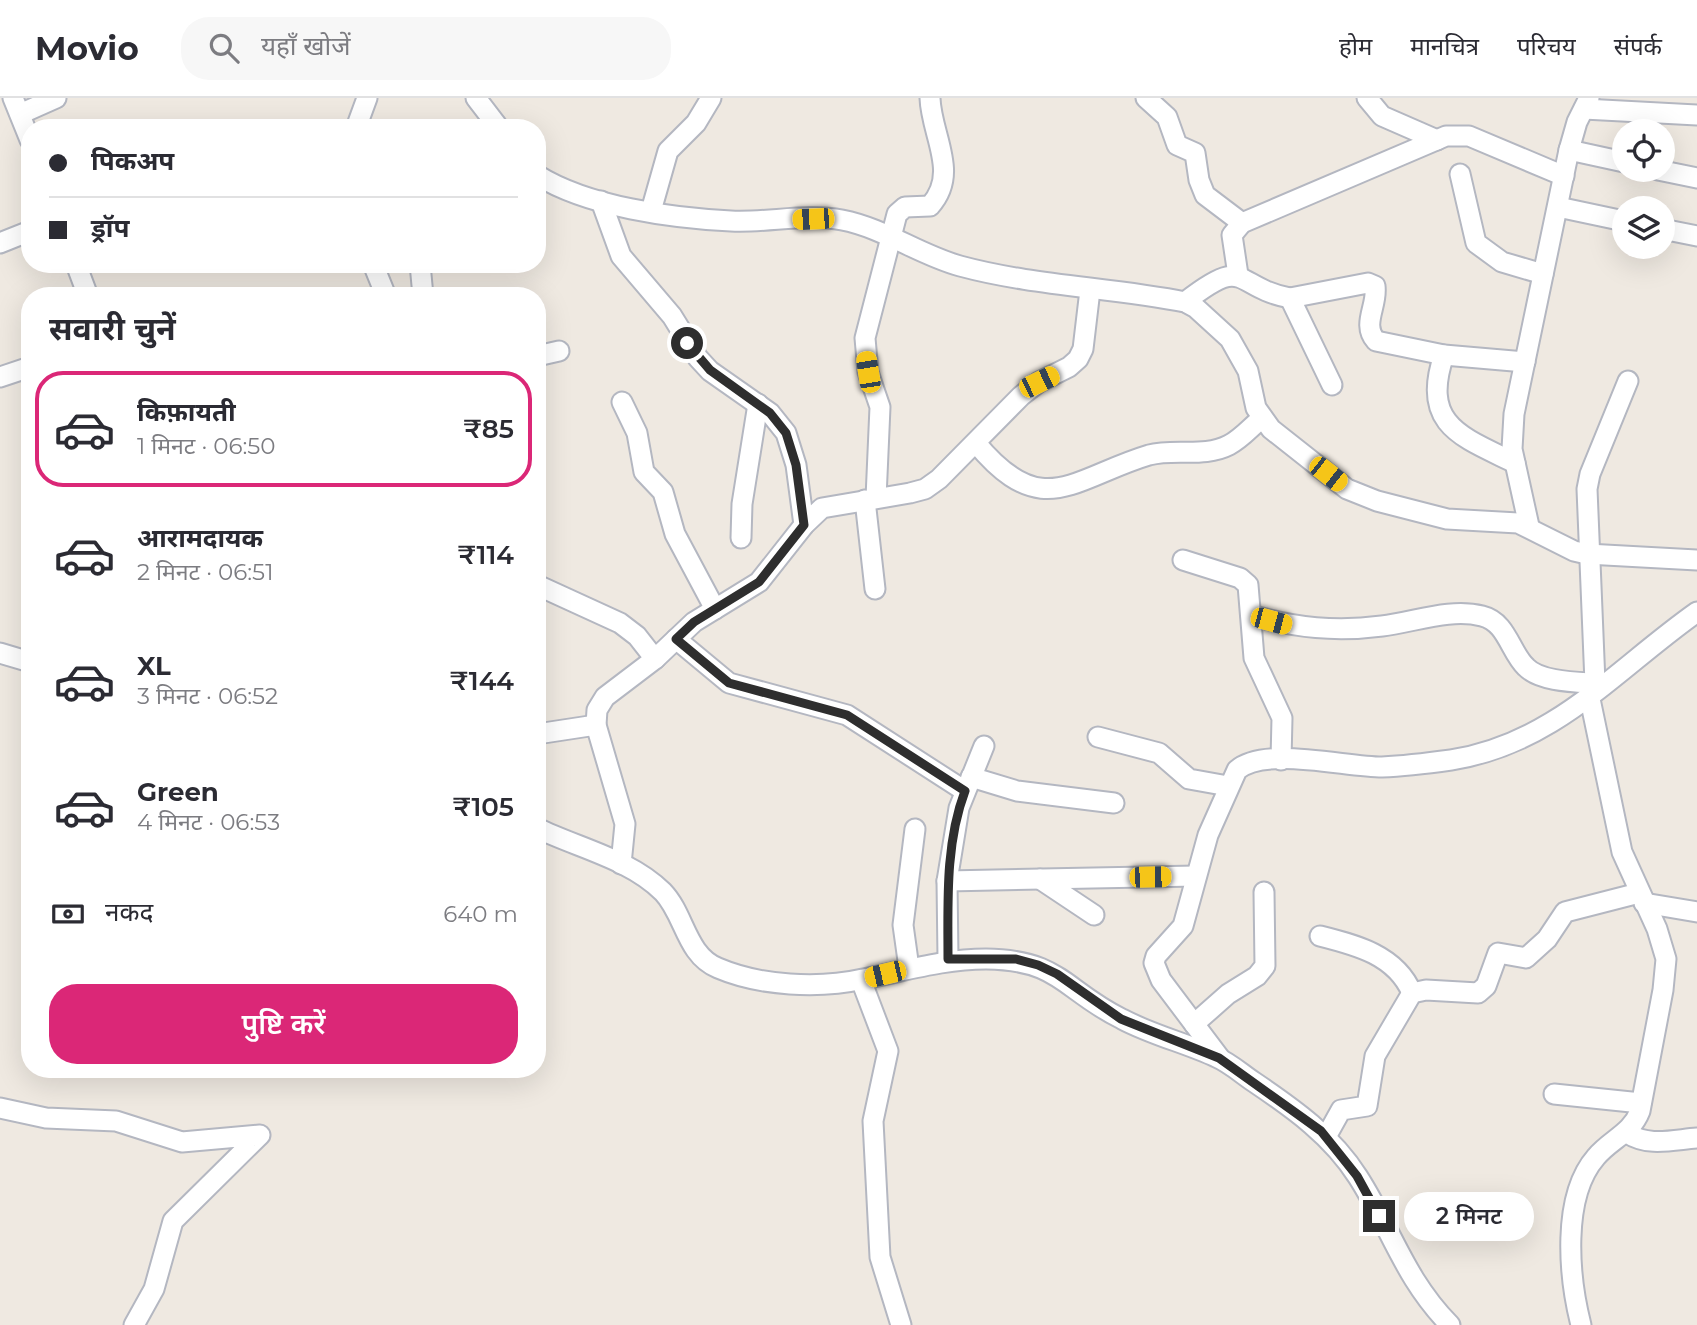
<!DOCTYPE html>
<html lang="hi">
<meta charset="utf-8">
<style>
:root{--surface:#fff;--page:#f7f7f7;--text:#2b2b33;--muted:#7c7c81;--line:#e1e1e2;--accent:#db2777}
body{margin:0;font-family:Montserrat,"Noto Sans Devanagari",sans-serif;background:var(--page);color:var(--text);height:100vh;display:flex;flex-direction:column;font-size:26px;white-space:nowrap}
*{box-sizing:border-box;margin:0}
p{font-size:23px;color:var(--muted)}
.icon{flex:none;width:38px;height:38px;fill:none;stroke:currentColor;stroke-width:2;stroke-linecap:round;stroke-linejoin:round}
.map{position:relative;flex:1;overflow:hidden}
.details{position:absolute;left:21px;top:189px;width:525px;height:791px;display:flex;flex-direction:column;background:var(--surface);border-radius:28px;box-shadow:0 7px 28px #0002}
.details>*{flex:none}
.banner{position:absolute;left:21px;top:21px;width:525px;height:154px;border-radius:28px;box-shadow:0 7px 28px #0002;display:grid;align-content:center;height:154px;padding:0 28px;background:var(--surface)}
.buttons{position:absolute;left:1612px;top:21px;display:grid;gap:14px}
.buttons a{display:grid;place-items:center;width:63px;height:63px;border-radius:50%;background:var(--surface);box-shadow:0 7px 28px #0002;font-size:35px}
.end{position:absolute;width:32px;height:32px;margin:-16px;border:9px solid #2e2e2e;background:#fff;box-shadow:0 0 0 4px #fff}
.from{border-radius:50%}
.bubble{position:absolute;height:49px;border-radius:24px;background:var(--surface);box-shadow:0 7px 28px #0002;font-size:23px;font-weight:600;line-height:49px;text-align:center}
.car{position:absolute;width:21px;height:42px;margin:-21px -10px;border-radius:9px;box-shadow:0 0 5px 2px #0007;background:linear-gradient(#f5c518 24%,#345 0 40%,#f5c518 0 76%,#345 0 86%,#f5c518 0)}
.banner b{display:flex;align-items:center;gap:24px;height:66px;font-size:26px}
.banner b+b{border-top:2px solid var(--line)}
.banner i{width:18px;height:18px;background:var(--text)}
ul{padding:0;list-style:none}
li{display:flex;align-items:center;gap:21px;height:116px;margin:0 14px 10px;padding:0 14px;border:4px solid transparent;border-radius:28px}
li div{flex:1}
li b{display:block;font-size:26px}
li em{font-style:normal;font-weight:600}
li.active{border-color:var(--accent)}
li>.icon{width:63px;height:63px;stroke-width:1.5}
h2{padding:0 28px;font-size:32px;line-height:84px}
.pay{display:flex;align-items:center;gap:18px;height:77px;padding:0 28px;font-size:26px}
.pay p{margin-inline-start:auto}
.action{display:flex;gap:14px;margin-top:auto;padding:14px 28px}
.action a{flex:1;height:80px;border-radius:28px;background:var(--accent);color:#fff;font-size:28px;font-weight:600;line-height:80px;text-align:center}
header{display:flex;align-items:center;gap:42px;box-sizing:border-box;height:98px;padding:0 35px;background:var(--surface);border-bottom:2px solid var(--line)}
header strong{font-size:33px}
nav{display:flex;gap:38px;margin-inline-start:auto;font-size:24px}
.search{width:490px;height:63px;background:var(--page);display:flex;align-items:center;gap:18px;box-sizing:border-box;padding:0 24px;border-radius:28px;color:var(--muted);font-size:26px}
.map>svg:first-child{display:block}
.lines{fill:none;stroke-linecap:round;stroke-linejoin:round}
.minor-casing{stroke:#b4b7c1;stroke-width:23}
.minor{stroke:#fff;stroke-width:19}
.route{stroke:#2e2e2e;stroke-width:9}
</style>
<header>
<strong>Movio</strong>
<div class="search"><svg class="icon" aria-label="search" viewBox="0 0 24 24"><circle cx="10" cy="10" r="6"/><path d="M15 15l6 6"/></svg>यहाँ खोजें</div>
<nav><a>होम</a><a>मानचित्र</a><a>परिचय</a><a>संपर्क</a></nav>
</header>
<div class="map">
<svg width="1697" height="1227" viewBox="0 0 1697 1227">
<rect width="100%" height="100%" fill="#efe9e1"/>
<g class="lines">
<defs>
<g id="minor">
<path d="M13,0L30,42"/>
<path d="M476,0L499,30"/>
<path d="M1146,0L1167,19L1177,47L1195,55L1199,82L1205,97L1242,125"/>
<path d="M1367,0L1382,18L1437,42"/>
<path d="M1584,11L1697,17"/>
<path d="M20,16L56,0"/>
<path d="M356,30L367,0"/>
<path d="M1569,52L1624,64"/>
<path d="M1658,72L1697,80"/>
<path d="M1460,76L1476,145L1502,164L1543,176"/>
<path d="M537,77C588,109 672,120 731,123C768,125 806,115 842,122C884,130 919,157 960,168C1034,188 1110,189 1185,204L1196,210L1230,241L1248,273L1256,310L1271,331L1347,391L1377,403L1447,421L1518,425L1574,453L1587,456L1697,462"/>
<path d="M601,103L621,158L672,218L698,260L710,273L770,315L786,335L796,367L804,427"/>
<path d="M1558,109L1624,123"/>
<path d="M651,113L668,53L696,25L711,0"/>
<path d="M1662,131L1697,138"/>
<path d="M0,145L30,133"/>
<path d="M76,166L88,198"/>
<path d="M373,166L386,198"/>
<path d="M420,166L423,198"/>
<path d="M1238,177L1232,137L1242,125L1446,38H1469L1564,78"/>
<path d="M1290,200L1332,287"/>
<path d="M1185,204C1248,155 1232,189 1290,200L1368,185L1375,188C1378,208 1361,226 1376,243L1444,257L1525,264"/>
<path d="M1444,257C1420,327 1462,339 1515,365"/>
<path d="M537,258L559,253"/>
<path d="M0,279L30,269"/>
<path d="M622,304L637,335L644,374L663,394L675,436L715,511"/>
<path d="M976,345C1042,425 1073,380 1149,357C1175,350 1204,360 1229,347C1241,341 1251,329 1262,320"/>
<path d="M876,400L880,309L868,274L865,240L897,116L905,109L930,108C960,75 931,37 930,0"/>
<path d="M865,402L875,491"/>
<path d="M1529,428L1512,351L1514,316L1569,52L1577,24L1589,0"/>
<path d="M741,440L742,406L758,306"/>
<path d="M1183,462L1240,480L1248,487L1254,560L1282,620L1281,662"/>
<path d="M537,487L620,525L637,538L655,561"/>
<path d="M1251,517C1296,530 1336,534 1382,528C1415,524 1450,510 1482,518C1507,524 1510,554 1526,569C1541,585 1582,584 1603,586"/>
<path d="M676,541L729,585L847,617L965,693"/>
<path d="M0,555L30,564"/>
<path d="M1595,585L1587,391L1590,376L1628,283"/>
<path d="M537,636L596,627"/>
<path d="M1098,639L1159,655L1189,681L1228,688"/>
<path d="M971,679L1017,693L1114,705"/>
<path d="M537,730C578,750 630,761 663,794C685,817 686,857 718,870C760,888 819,891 863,881C905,873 943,861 986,861C1061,862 1063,892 1122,921C1152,937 1186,945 1216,959C1230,965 1242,976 1254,984C1294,1011 1332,1038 1358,1079C1392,1132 1404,1180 1450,1227"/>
<path d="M621,766L625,726L596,627L597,612L605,599L655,561L694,524L759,484L804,427L822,410L910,395L925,391L939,381L1021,298L1039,284L1069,269L1078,261L1083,251L1090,192"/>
<path d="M1040,781L1094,817"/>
<path d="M947,783L1196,778"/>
<path d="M1644,805L1697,814"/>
<path d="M1320,838C1356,847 1396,857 1412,895"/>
<path d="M948,861L947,783L959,710L984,648"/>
<path d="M909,870L903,827L915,731"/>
<path d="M861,882L888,953L873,1023L880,1159L901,1227"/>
<path d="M1194,926L1228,896L1257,878L1265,868L1264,794"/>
<path d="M1219,959L1161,882L1154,865L1156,858L1183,828L1208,737L1237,672C1265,648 1345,669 1382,669C1404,668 1429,665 1451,662C1555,646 1616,571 1697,514"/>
<path d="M1554,996L1641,1005"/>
<path d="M0,1010L46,1020L116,1023L182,1044L260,1037L173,1123L154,1191L134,1227"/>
<path d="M1627,1035C1648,1049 1672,1042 1697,1040"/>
<path d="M1326,1039L1341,1012L1367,1008L1375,958L1412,895L1426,892L1478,895L1486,888L1498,855L1526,860L1547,841L1565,814L1639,795"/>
<path d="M1581,1227C1569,1180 1561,1099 1596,1059C1611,1041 1631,1036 1640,1013L1663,892L1666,861L1657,831L1622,754L1590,601"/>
</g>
</defs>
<use href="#minor" class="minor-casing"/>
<use href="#minor" class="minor"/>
</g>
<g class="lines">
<path class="route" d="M687,245L710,272L770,315L786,335L796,367L804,427L759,484L694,524L676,541L729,585L847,617L965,693C945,746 948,805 948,861H1016L1038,867L1057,876L1121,921L1219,960L1321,1033L1357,1078L1379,1118"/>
</g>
</svg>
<div class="buttons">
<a><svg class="icon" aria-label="locate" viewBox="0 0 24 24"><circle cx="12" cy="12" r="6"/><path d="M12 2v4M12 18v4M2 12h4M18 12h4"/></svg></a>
<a><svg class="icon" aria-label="layers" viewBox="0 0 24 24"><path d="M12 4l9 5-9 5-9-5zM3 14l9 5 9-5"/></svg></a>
</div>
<i class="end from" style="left:687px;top:245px"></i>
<i class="end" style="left:1379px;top:1118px"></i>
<div class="bubble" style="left:1404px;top:1094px;width:130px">2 मिनट</div>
<i class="car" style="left:813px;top:121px;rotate:268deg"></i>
<i class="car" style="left:868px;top:274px;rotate:351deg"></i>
<i class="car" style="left:1039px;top:284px;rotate:64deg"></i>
<i class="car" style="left:1328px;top:376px;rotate:128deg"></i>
<i class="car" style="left:1271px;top:523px;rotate:105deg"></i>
<i class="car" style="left:1150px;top:779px;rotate:89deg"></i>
<i class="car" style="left:885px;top:876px;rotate:257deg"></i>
<div class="banner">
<b><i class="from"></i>पिकअप</b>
<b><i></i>ड्रॉप</b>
</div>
<section class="details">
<h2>सवारी चुनें</h2>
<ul>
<li class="active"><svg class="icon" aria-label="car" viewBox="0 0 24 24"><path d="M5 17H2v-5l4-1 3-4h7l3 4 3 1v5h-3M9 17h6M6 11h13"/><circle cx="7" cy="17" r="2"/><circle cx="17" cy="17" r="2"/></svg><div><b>किफ़ायती</b><p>1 मिनट · 06:50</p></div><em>₹85</em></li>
<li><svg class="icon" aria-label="car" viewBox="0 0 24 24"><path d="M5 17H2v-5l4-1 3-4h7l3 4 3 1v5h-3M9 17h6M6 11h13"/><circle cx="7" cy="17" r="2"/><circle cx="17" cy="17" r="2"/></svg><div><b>आरामदायक</b><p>2 मिनट · 06:51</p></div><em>₹114</em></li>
<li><svg class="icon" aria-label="car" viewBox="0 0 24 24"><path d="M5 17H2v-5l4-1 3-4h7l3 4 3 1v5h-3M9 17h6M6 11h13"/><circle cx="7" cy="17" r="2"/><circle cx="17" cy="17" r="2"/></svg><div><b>XL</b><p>3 मिनट · 06:52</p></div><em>₹144</em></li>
<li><svg class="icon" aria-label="car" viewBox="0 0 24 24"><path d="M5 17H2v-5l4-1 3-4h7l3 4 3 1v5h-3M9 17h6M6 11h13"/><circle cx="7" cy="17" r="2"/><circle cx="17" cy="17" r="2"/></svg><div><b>Green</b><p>4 मिनट · 06:53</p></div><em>₹105</em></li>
</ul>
<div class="pay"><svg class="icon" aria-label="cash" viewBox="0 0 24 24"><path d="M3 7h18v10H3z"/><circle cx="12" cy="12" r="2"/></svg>नकद<p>640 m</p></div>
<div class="action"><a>पुष्टि करें</a></div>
</section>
</div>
